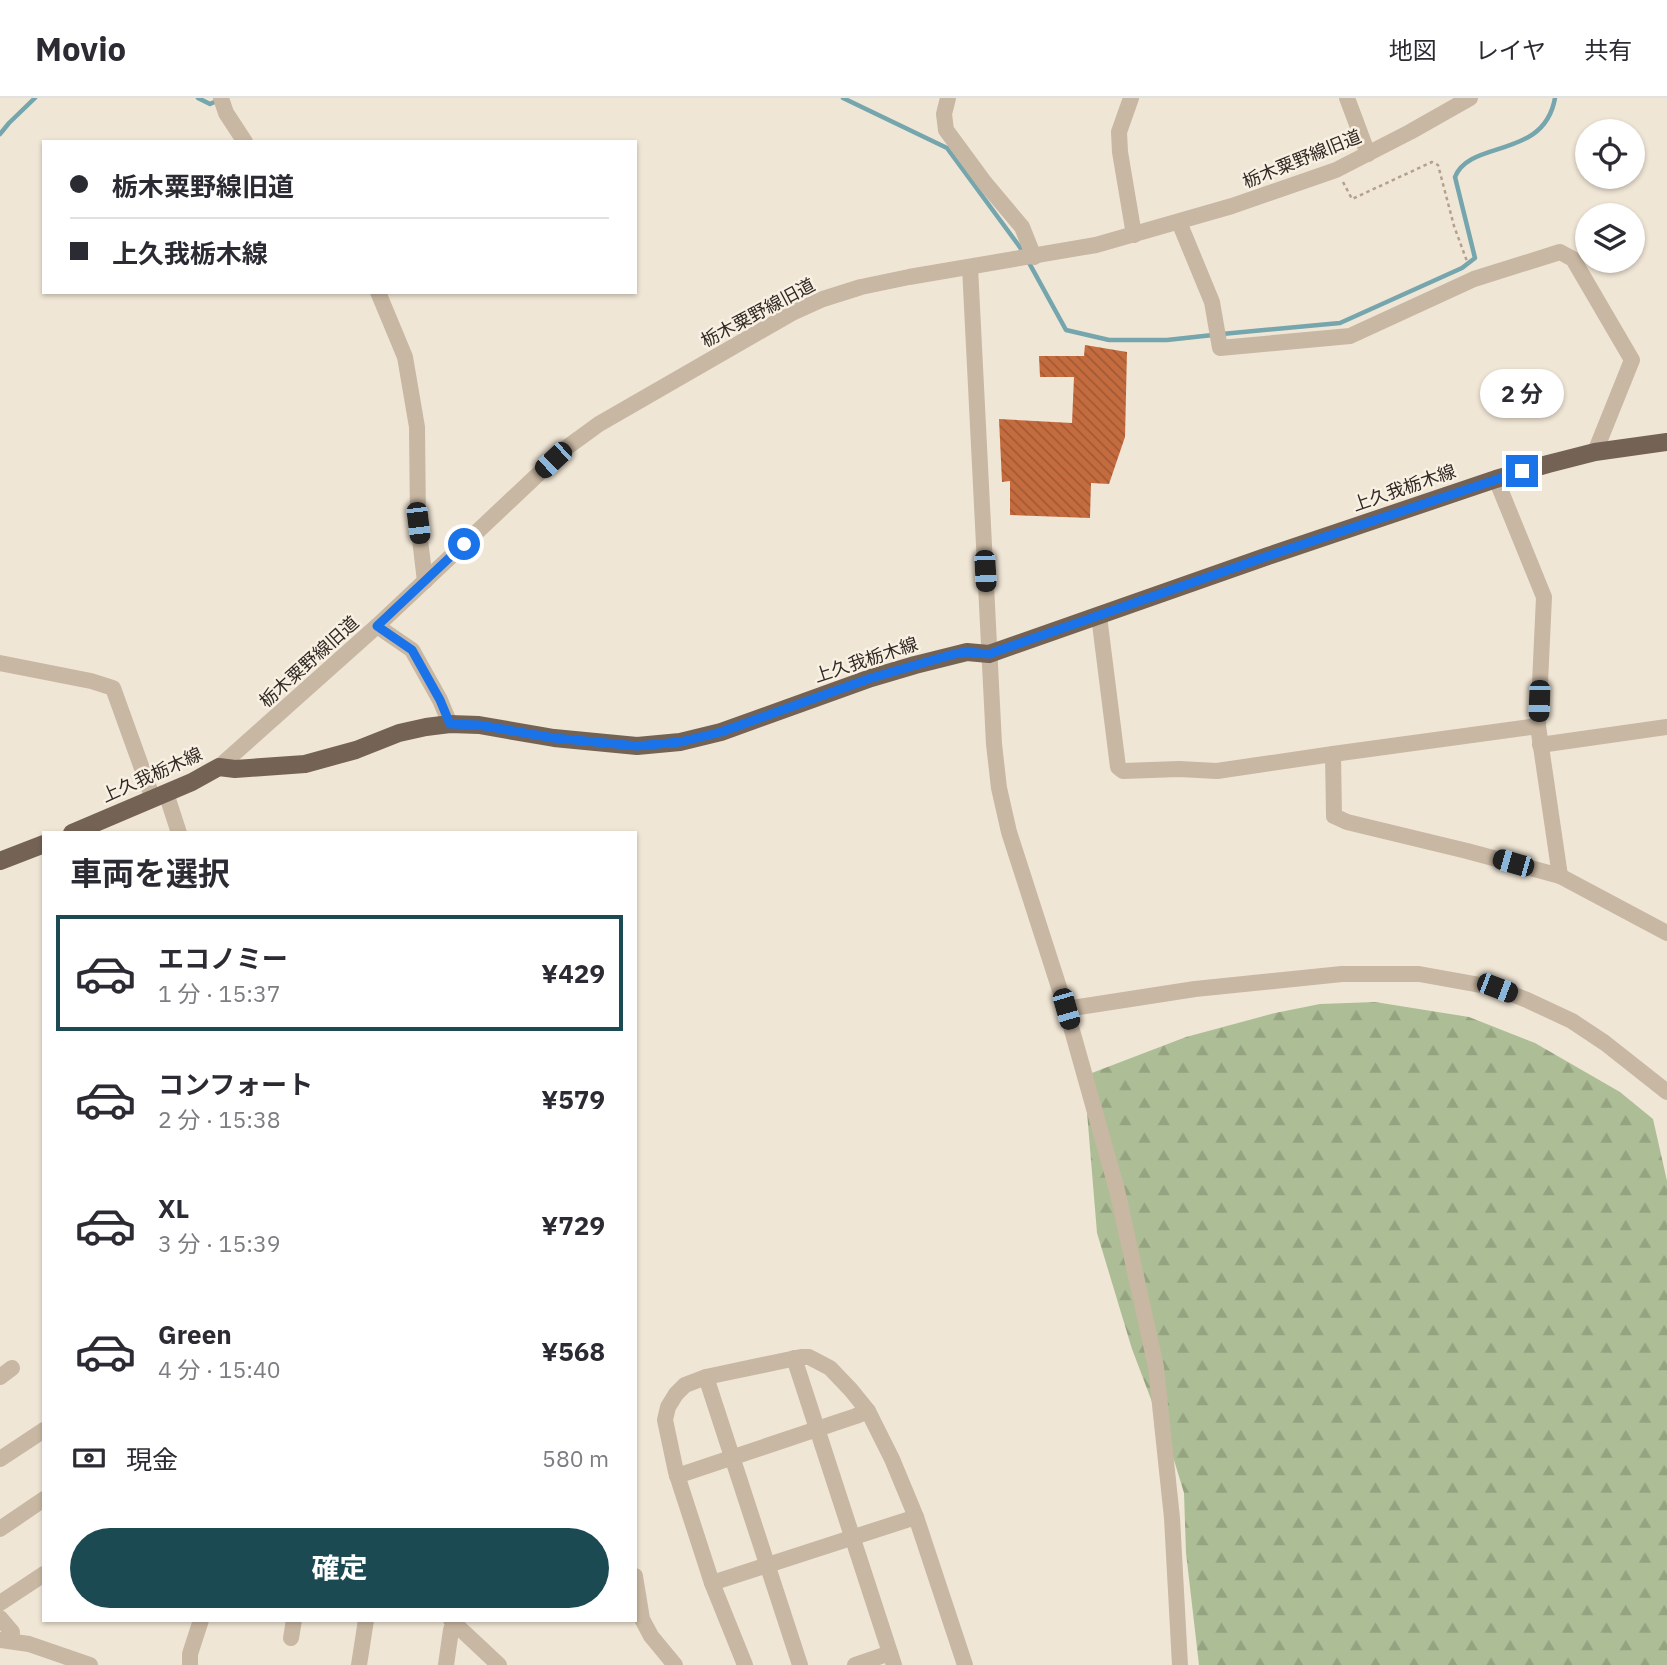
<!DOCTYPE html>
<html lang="ja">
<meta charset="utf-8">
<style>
:root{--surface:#fff;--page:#f2f2f3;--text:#2b2b33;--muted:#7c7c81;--line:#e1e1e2;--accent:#1b4a53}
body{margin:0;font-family:"IBM Plex Sans","Noto Sans JP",sans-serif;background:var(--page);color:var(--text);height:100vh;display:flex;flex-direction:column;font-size:26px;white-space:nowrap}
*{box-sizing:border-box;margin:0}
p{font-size:23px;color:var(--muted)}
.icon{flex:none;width:38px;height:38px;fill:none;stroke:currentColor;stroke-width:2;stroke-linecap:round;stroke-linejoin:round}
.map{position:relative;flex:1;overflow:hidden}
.side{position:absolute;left:42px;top:733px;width:595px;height:791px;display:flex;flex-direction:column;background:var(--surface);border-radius:0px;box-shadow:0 2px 5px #0004}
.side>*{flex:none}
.hud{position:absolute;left:42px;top:42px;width:595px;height:154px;border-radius:0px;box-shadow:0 2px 5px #0004;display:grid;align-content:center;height:154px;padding:0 28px;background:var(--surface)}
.buttons{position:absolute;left:1575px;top:21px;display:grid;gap:14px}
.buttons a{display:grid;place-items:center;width:70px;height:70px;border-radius:50%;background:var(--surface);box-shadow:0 2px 5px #0004;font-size:35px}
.end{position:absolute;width:32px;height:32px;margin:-16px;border:9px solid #1a73e8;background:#fff;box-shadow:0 0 0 4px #fff}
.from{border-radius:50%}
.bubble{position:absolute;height:49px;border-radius:24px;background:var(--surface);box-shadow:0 2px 5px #0004;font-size:23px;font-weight:700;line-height:49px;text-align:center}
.car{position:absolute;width:21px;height:42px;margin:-21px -10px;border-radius:9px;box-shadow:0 0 5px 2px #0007;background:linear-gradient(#222 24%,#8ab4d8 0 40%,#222 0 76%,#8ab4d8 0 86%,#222 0)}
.hud b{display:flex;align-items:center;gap:24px;height:66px;font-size:26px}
.hud b+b{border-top:2px solid var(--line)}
.hud i{width:18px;height:18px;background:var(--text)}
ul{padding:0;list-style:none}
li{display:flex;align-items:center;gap:21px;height:116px;margin:0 14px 10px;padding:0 14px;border:4px solid transparent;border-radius:0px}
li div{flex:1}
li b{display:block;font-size:26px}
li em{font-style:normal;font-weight:700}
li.selected{border-color:var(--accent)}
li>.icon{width:63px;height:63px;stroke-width:1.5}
h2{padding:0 28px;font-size:32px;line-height:84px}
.pay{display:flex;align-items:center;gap:18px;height:77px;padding:0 28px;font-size:26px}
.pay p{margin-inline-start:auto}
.action{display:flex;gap:14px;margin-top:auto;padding:14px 28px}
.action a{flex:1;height:80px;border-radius:42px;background:var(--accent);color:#fff;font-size:28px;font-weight:700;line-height:80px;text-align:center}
header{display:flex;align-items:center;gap:42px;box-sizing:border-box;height:98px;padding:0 35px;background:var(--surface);border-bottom:2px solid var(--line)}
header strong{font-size:33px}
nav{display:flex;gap:38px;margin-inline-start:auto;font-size:24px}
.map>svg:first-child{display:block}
.forest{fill:url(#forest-firs)}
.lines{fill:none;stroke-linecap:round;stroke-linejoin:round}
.stream{stroke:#75a5ad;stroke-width:4.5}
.building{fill:url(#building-back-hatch)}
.path{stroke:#b3a18d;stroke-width:2.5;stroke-dasharray:3.5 3.5;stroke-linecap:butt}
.minor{stroke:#c8b7a2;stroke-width:16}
.major{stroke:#746355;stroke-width:18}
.route{stroke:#1a73e8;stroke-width:9}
.labels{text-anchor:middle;stroke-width:5;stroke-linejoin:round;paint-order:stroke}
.street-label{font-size:18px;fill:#322a25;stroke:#f8f0e2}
</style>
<header>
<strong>Movio</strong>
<nav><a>地図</a><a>レイヤ</a><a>共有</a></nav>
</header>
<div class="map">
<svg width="1667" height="1567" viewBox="0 0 1667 1567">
<defs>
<pattern id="forest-firs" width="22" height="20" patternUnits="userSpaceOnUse" patternTransform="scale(1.75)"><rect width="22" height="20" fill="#adbe96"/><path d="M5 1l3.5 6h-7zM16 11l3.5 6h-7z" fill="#95a381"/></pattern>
<pattern id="building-back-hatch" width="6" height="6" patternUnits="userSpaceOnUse" patternTransform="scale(1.75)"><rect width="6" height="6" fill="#c56c3f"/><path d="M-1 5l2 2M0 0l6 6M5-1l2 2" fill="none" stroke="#a15935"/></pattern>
</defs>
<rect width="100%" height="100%" fill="#f0e6d6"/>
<path class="forest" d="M1375,904L1469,919L1535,945L1620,994L1653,1021L1667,1083V1567H1199L1186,1455L1184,1395L1174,1362L1132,1251L1097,1135L1084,978L1186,939L1275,915L1320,906Z"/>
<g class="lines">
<g class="stream">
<path d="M198,0L210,6L219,2"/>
<path d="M843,0L947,50L1022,152L1066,232L1109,242H1167L1213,237"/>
<path d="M0,36L9,25L35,0"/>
<path d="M1222,236L1340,225L1462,170L1475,160L1455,79C1470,41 1544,62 1555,0"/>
</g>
</g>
<path class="building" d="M1085,247L1127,254L1125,339L1109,386L1091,385L1090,420L1010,417V383L1002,384L999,321L1072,325L1074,279H1040L1039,258H1084Z"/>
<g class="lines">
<path class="path" d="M1343,84L1352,101L1432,64L1438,67L1454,128L1468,166"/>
<g class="minor">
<path d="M221,0L226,15L245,44"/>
<path d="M948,0L944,16L946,32L985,85L1022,129L1034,159"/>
<path d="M1131,0L1119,34L1120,54L1134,137"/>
<path d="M1347,0L1368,56"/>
<path d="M1179,124L1212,204L1220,250L1350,238L1474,181L1560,154L1573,161L1632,262L1595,354"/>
<path d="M970,169L994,646L999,690L1009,734L1066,911L1117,1092L1156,1269L1172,1420L1180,1567"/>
<path d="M378,194L405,259L417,329L418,425L425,483"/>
<path d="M1496,381L1544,499L1538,628L1560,778"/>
<path d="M1099,518L1118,669L1123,673L1179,671L1217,673L1333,656L1538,628"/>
<path d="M377,528L412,552L440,602L450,626"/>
<path d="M0,565L91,583L113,590L153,701"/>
<path d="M1540,647L1667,629"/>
<path d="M1333,656L1334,718L1347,724L1467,753L1560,778L1667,835"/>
<path d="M219,669L377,528L566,350L599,326L792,215L823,201L861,189L909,179L1096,147L1232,108L1336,72L1410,34L1470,0"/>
<path d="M166,695L179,735"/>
<path d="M1066,911L1195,891L1342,876H1419L1497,890L1527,902L1572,923L1605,945L1667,994"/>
<path d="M794,1260L894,1567"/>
<path d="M0,1279L12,1270"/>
<path d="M706,1279L800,1567"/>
<path d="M0,1361L44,1332"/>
<path d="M677,1378L856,1318L868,1313"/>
<path d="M0,1431L44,1401"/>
<path d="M635,1478L642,1521L651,1538L675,1567"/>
<path d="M712,1485L916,1419"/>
<path d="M0,1505L44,1476"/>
<path d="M0,1520L12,1534L11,1542"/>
<path d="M451,1522L499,1567"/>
<path d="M291,1540L294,1522"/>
<path d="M0,1542L29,1546L90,1567"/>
<path d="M190,1567V1556L201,1522"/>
<path d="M359,1567L366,1522"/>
<path d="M446,1567L451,1532L454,1525"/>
<path d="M745,1567L712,1485L676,1374L665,1322L668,1309L676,1296L685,1287L706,1279L801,1259H809L830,1270L851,1292L868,1313L892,1361L916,1419L965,1567"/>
<path d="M855,1567L890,1555"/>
</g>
<g class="major">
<path d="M72,735L192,684L219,669L235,671L305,666L356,652L399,635L426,629L450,626L479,627L554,640L637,648L680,644L721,634L871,580L915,567L967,554L989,556L1268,458L1496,381L1548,366L1595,354L1667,344"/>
<path d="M0,763L44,746"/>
</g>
</g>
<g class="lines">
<path class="route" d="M464,446L377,528L412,552L440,602L450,626L479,627L554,640L637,648L680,644L721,634L871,580L954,556L967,554L989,556L1268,458L1522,373"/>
</g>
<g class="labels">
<g class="street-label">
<text transform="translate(1302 61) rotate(-22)" y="6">栃木粟野線旧道</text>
<text transform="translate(758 215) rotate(-28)" y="6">栃木粟野線旧道</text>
<text transform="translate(1404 390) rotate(-19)" y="6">上久我栃木線</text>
<text transform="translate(866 562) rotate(-18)" y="6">上久我栃木線</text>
<text transform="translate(309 564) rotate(-42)" y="6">栃木粟野線旧道</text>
<text transform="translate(152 677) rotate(-24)" y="6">上久我栃木線</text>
</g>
</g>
</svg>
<div class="buttons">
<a><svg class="icon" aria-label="locate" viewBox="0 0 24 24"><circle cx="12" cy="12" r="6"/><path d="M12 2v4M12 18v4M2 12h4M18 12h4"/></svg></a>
<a><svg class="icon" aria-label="layers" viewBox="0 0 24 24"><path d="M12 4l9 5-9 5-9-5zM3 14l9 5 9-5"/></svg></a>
</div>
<i class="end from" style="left:464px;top:446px"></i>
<i class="end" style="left:1522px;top:373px"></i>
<div class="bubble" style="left:1480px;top:271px;width:84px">2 分</div>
<i class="car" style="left:553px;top:362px;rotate:227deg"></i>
<i class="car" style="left:418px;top:425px;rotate:173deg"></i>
<i class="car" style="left:985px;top:473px;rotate:177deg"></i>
<i class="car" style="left:1539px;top:603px;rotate:182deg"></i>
<i class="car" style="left:1513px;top:765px;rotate:286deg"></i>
<i class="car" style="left:1497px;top:890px;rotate:111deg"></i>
<i class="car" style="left:1066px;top:911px;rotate:164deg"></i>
<div class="hud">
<b><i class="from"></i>栃木粟野線旧道</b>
<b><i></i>上久我栃木線</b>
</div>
<section class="side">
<h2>車両を選択</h2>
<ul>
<li class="selected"><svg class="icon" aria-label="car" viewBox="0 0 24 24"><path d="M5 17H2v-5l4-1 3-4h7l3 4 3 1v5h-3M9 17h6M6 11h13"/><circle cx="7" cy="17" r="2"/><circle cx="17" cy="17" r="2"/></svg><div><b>エコノミー</b><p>1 分 · 15:37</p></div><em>¥429</em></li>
<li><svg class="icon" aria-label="car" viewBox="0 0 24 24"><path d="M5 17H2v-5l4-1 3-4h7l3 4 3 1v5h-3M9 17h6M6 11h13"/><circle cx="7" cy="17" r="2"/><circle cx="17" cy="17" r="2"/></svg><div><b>コンフォート</b><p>2 分 · 15:38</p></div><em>¥579</em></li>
<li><svg class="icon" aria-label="car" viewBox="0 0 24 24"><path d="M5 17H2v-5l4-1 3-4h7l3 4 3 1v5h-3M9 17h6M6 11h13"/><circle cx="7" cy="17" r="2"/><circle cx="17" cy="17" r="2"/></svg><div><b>XL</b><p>3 分 · 15:39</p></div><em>¥729</em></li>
<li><svg class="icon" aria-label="car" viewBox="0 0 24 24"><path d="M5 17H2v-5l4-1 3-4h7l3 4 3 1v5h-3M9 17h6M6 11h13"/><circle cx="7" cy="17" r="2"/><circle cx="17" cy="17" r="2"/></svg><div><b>Green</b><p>4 分 · 15:40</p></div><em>¥568</em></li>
</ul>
<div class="pay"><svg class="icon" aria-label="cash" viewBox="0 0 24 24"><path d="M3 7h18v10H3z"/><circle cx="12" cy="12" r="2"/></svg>現金<p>580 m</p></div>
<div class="action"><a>確定</a></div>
</section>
</div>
